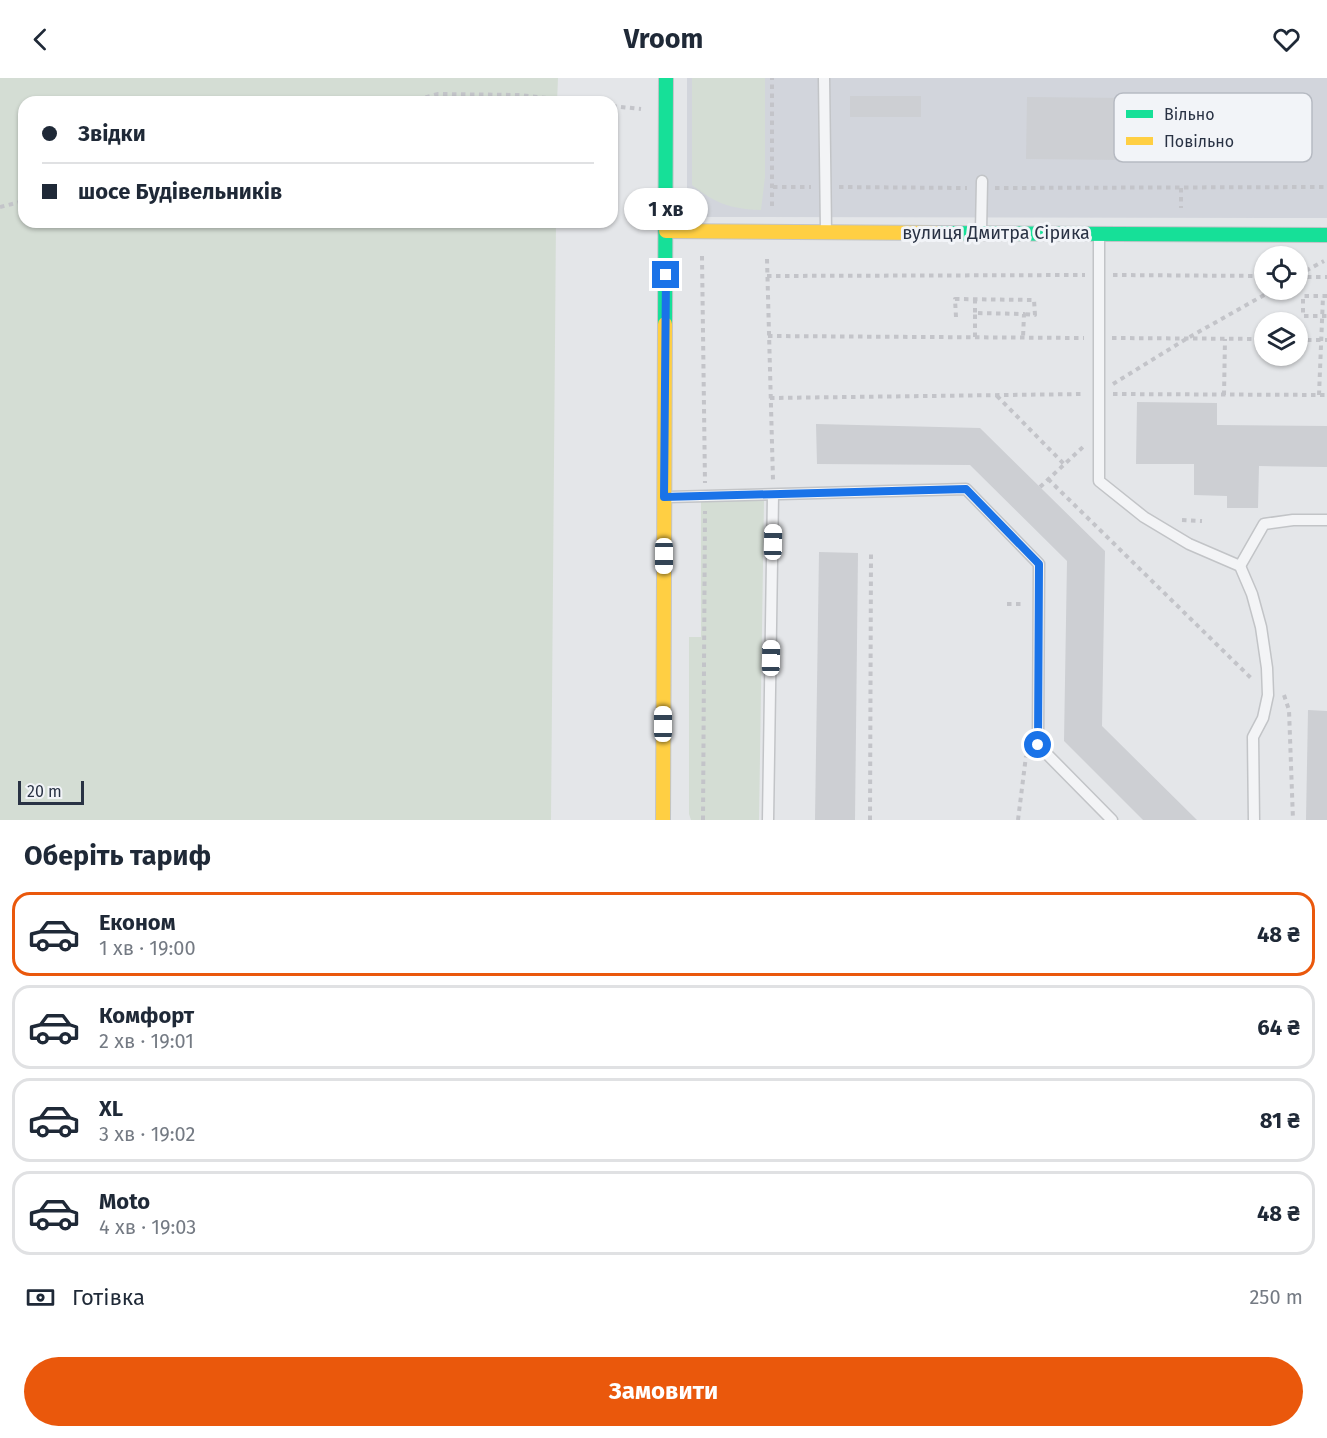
<!DOCTYPE html>
<html lang="uk">
<meta charset="utf-8">
<style>
:root{--surface:#fff;--page:#f2f2f3;--text:#1f2937;--muted:#747a83;--line:#e0e1e3;--accent:#ea580c}
body{margin:0;font-family:"Fira Sans",sans-serif;background:var(--page);color:var(--text);height:100vh;display:flex;flex-direction:column;font-size:22px;white-space:nowrap}
*{box-sizing:border-box;margin:0}
p{font-size:20px;color:var(--muted)}
.icon{flex:none;width:33px;height:33px;fill:none;stroke:currentColor;stroke-width:2;stroke-linecap:round;stroke-linejoin:round}
.map{position:relative;height:742px;overflow:hidden}
.details{display:flex;flex-direction:column;background:var(--surface);flex:1}
.details>*{flex:none}
.guide{position:absolute;left:18px;top:18px;width:600px;height:132px;border-radius:18px;box-shadow:0 2px 4px #0004;display:grid;align-content:center;height:132px;padding:0 24px;background:var(--surface)}
.buttons{position:absolute;left:1254px;top:168px;display:grid;gap:12px}
.buttons a{display:grid;place-items:center;width:54px;height:54px;border-radius:50%;background:var(--surface);box-shadow:0 2px 4px #0004;font-size:30px}
.scale{position:absolute;left:18px;bottom:15px;width:66px;box-sizing:border-box;padding-left:6px;border:3px solid #293244;border-top:0;font-size:16px;line-height:21px;white-space:nowrap;color:#293244;-webkit-text-stroke:4px #f2f4f8;paint-order:stroke}
.end{position:absolute;width:27px;height:27px;margin:-14px;border:8px solid #1a73e8;background:#fff;box-shadow:0 0 0 3px #fff}
.from{border-radius:50%}
.bubble{position:absolute;height:42px;border-radius:21px;background:var(--surface);box-shadow:0 2px 4px #0004;font-size:20px;font-weight:700;line-height:42px;text-align:center}
.car{position:absolute;width:18px;height:36px;margin:-18px -9px;border-radius:8px;box-shadow:0 0 4px 2px #0007;background:linear-gradient(#fff 24%,#345 0 40%,#fff 0 76%,#345 0 86%,#fff 0)}
.guide b{display:flex;align-items:center;gap:21px;height:57px;font-size:22px}
.guide b+b{border-top:2px solid var(--line)}
.guide i{width:15px;height:15px;background:var(--text)}
ul{padding:0;list-style:none}
li{display:flex;align-items:center;gap:18px;height:84px;margin:0 12px 9px;padding:0 12px;border:3px solid var(--line);border-radius:18px}
li div{flex:1}
li b{display:block;font-size:22px}
li em{font-style:normal;font-weight:700}
li.current{border-color:var(--accent)}
li>.icon{width:54px;height:54px;stroke-width:1.5}
h2{padding:0 24px;font-size:27px;line-height:72px}
.pay{display:flex;align-items:center;gap:15px;height:66px;padding:0 24px;font-size:22px}
.pay p{margin-inline-start:auto}
.button{display:flex;gap:12px;margin-top:auto;padding:12px 24px}
.button a{flex:1;height:69px;border-radius:36px;background:var(--accent);color:#fff;font-size:24px;font-weight:700;line-height:69px;text-align:center}
header{display:flex;justify-content:space-between;align-items:center;height:78px;padding:0 24px;background:var(--surface);font-size:27px;font-weight:700}
.map>svg:first-child{display:block}
.built{fill:#d2d5dc}
.green{fill:#d4ddd4}
.building{fill:#cdcfd3}
.lines{fill:none;stroke-linecap:round;stroke-linejoin:round}
.lane-casing{stroke:#c2c4c7;stroke-width:13}
.fast-casing{stroke:#c2c4c7;stroke-width:16}
.slow-casing{stroke:#c2c4c7;stroke-width:16}
.path{stroke:#c3c4c9;stroke-width:4;stroke-dasharray:4.5 4.5;stroke-linecap:butt}
.lane{stroke:#f3f4f6;stroke-width:10}
.fast{stroke:#16e098;stroke-width:14}
.slow{stroke:#ffcf43;stroke-width:14}
.route{stroke:#1a73e8;stroke-width:8}
.labels{text-anchor:middle;stroke-width:6;stroke-linejoin:round;paint-order:stroke}
.street-label{font-size:18px;fill:#293244;stroke:#f2f4f8}
.key{fill:#f2f4f8;stroke:#b6bac2;stroke-width:1.5}
.key-label{font-size:16px;fill:#293244}
</style>
<header><svg class="icon" aria-label="back" viewBox="0 0 24 24"><path d="M15 5l-7 7 7 7"/></svg>Vroom<svg class="icon" aria-label="heart" viewBox="0 0 24 24"><path d="M12 20l-8-8c-3-5 5-10 8-4 3-6 11-1 8 4z"/></svg></header>
<div class="map">
<svg width="1327" height="742" viewBox="0 0 1327 742">
<rect width="100%" height="100%" fill="#e4e6e9"/>
<path class="built" d="M687,0H1327V140L687,139Z"/>
<g class="green">
<path d="M0,0H558L557,24H24V144H556L551,742H0Z"/>
<path d="M692,0H765V99L761,132C731,131 716,126 692,107Z"/>
<path d="M764,422L759,742H691L689,736V559H701V423Z"/>
</g>
<g class="building">
<rect x="850" y="18" width="71" height="21"/>
<path d="M1027,19L1228,21L1227,83L1026,81Z"/>
<path d="M1137,324L1217,325V347L1327,348V389L1259,388L1258,430H1227V418L1194,417V386H1136Z"/>
<path d="M816,346L980,350L1105,473L1102,648L1197,742H1143L1064,663L1067,483L970,387L817,386Z"/>
<path d="M819,474L858,475L855,742H815Z"/>
<path d="M1308,632L1327,633V742H1306Z"/>
</g>
<g class="lines">
<defs>
<g id="lane">
<path d="M824,0L826,153"/>
<path d="M981,154L982,103"/>
<path d="M1099,159V403L1144,439L1189,466L1240,488L1252,516L1261,549L1267,590L1268,617L1263,640L1253,659L1254,742"/>
<path d="M668,419L966,411L1039,486L1038,667L1112,742"/>
<path d="M1240,488L1264,446L1293,442H1327"/>
<path d="M768,742L773,417"/>
</g>
<g id="fast">
<path d="M936,155L1327,157"/>
<path d="M665,246L666,0"/>
</g>
<g id="slow">
<path d="M666,153L936,155"/>
<path d="M663,742L665,246"/>
</g>
</defs>
<use href="#lane" class="lane-casing"/>
<use href="#fast" class="fast-casing"/>
<use href="#slow" class="slow-casing"/>
<g class="path">
<path d="M408,24L438,16L520,17L580,24"/>
<path d="M612,28L641,31"/>
<path d="M773,109H811"/>
<path d="M839,109L967,110"/>
<path d="M995,110L1327,109"/>
<path d="M1181,110V130"/>
<path d="M772,128V0"/>
<path d="M0,129L24,123"/>
<path d="M702,178L705,405"/>
<path d="M767,181L773,402"/>
<path d="M1113,197L1264,198"/>
<path d="M1298,197L1324,183"/>
<path d="M767,198L1085,197"/>
<path d="M1298,199H1327"/>
<path d="M1327,218H1303V238H1327"/>
<path d="M975,221V235"/>
<path d="M956,239L955,221L1034,222L1035,237L1024,236"/>
<path d="M768,258L1084,260"/>
<path d="M975,259V235L1024,236L1023,260"/>
<path d="M1112,260L1264,261"/>
<path d="M1298,262H1327"/>
<path d="M1113,306L1186,261L1273,212"/>
<path d="M1113,316L1327,317"/>
<path d="M1224,317L1225,261"/>
<path d="M1319,317L1323,218"/>
<path d="M997,318L1064,386"/>
<path d="M770,320L1084,316"/>
<path d="M1048,401L1251,600"/>
<path d="M1040,409L1084,368"/>
<path d="M1182,442L1202,443"/>
<path d="M1007,526H1024"/>
<path d="M1284,617L1289,632L1293,742"/>
<path d="M703,742L705,433"/>
<path d="M870,742L871,475"/>
<path d="M1018,742L1026,678"/>
</g>
<use href="#lane" class="lane"/>
<use href="#fast" class="fast"/>
<use href="#slow" class="slow"/>
</g>
<g class="lines">
<path class="route" d="M666,197L664,419L966,411L1039,486L1038,667"/>
</g>
<g class="labels">
<g class="street-label">
<text x="996" y="161">вулиця Дмитра Сірика</text>
</g>
</g>
<rect x="1114" y="15" width="198" height="69" rx="9" class="key"/>
<rect x="1126" y="32" width="27" height="8" fill="#16e098"/>
<rect x="1126" y="59" width="27" height="8" fill="#ffcf43"/>
<g class="key-label">
<text x="1164" y="42">Вільно</text>
<text x="1164" y="69">Повільно</text>
</g>
</svg>
<div class="buttons">
<a><svg class="icon" aria-label="locate" viewBox="0 0 24 24"><circle cx="12" cy="12" r="6"/><path d="M12 2v4M12 18v4M2 12h4M18 12h4"/></svg></a>
<a><svg class="icon" aria-label="layers" viewBox="0 0 24 24"><path d="M12 4l9 5-9 5-9-5zM3 14l9 5 9-5"/></svg></a>
</div>
<div class="scale">20 m</div>
<i class="end from" style="left:1038px;top:667px"></i>
<i class="end" style="left:666px;top:197px"></i>
<div class="bubble" style="left:624px;top:110px;width:84px">1 хв</div>
<i class="car" style="left:773px;top:464px;rotate:1deg"></i>
<i class="car" style="left:664px;top:478px;rotate:180deg"></i>
<i class="car" style="left:771px;top:580px;rotate:1deg"></i>
<i class="car" style="left:663px;top:646px;rotate:0deg"></i>
<div class="guide">
<b><i class="from"></i>Звідки</b>
<b><i></i>шосе Будівельників</b>
</div>
</div>
<section class="details">
<h2>Оберіть тариф</h2>
<ul>
<li class="current"><svg class="icon" aria-label="car" viewBox="0 0 24 24"><path d="M5 17H2v-5l4-1 3-4h7l3 4 3 1v5h-3M9 17h6M6 11h13"/><circle cx="7" cy="17" r="2"/><circle cx="17" cy="17" r="2"/></svg><div><b>Економ</b><p>1 хв · 19:00</p></div><em>48 ₴</em></li>
<li><svg class="icon" aria-label="car" viewBox="0 0 24 24"><path d="M5 17H2v-5l4-1 3-4h7l3 4 3 1v5h-3M9 17h6M6 11h13"/><circle cx="7" cy="17" r="2"/><circle cx="17" cy="17" r="2"/></svg><div><b>Комфорт</b><p>2 хв · 19:01</p></div><em>64 ₴</em></li>
<li><svg class="icon" aria-label="car" viewBox="0 0 24 24"><path d="M5 17H2v-5l4-1 3-4h7l3 4 3 1v5h-3M9 17h6M6 11h13"/><circle cx="7" cy="17" r="2"/><circle cx="17" cy="17" r="2"/></svg><div><b>XL</b><p>3 хв · 19:02</p></div><em>81 ₴</em></li>
<li><svg class="icon" aria-label="car" viewBox="0 0 24 24"><path d="M5 17H2v-5l4-1 3-4h7l3 4 3 1v5h-3M9 17h6M6 11h13"/><circle cx="7" cy="17" r="2"/><circle cx="17" cy="17" r="2"/></svg><div><b>Moto</b><p>4 хв · 19:03</p></div><em>48 ₴</em></li>
</ul>
<div class="pay"><svg class="icon" aria-label="cash" viewBox="0 0 24 24"><path d="M3 7h18v10H3z"/><circle cx="12" cy="12" r="2"/></svg>Готівка<p>250 m</p></div>
<div class="button"><a>Замовити</a></div>
</section>
